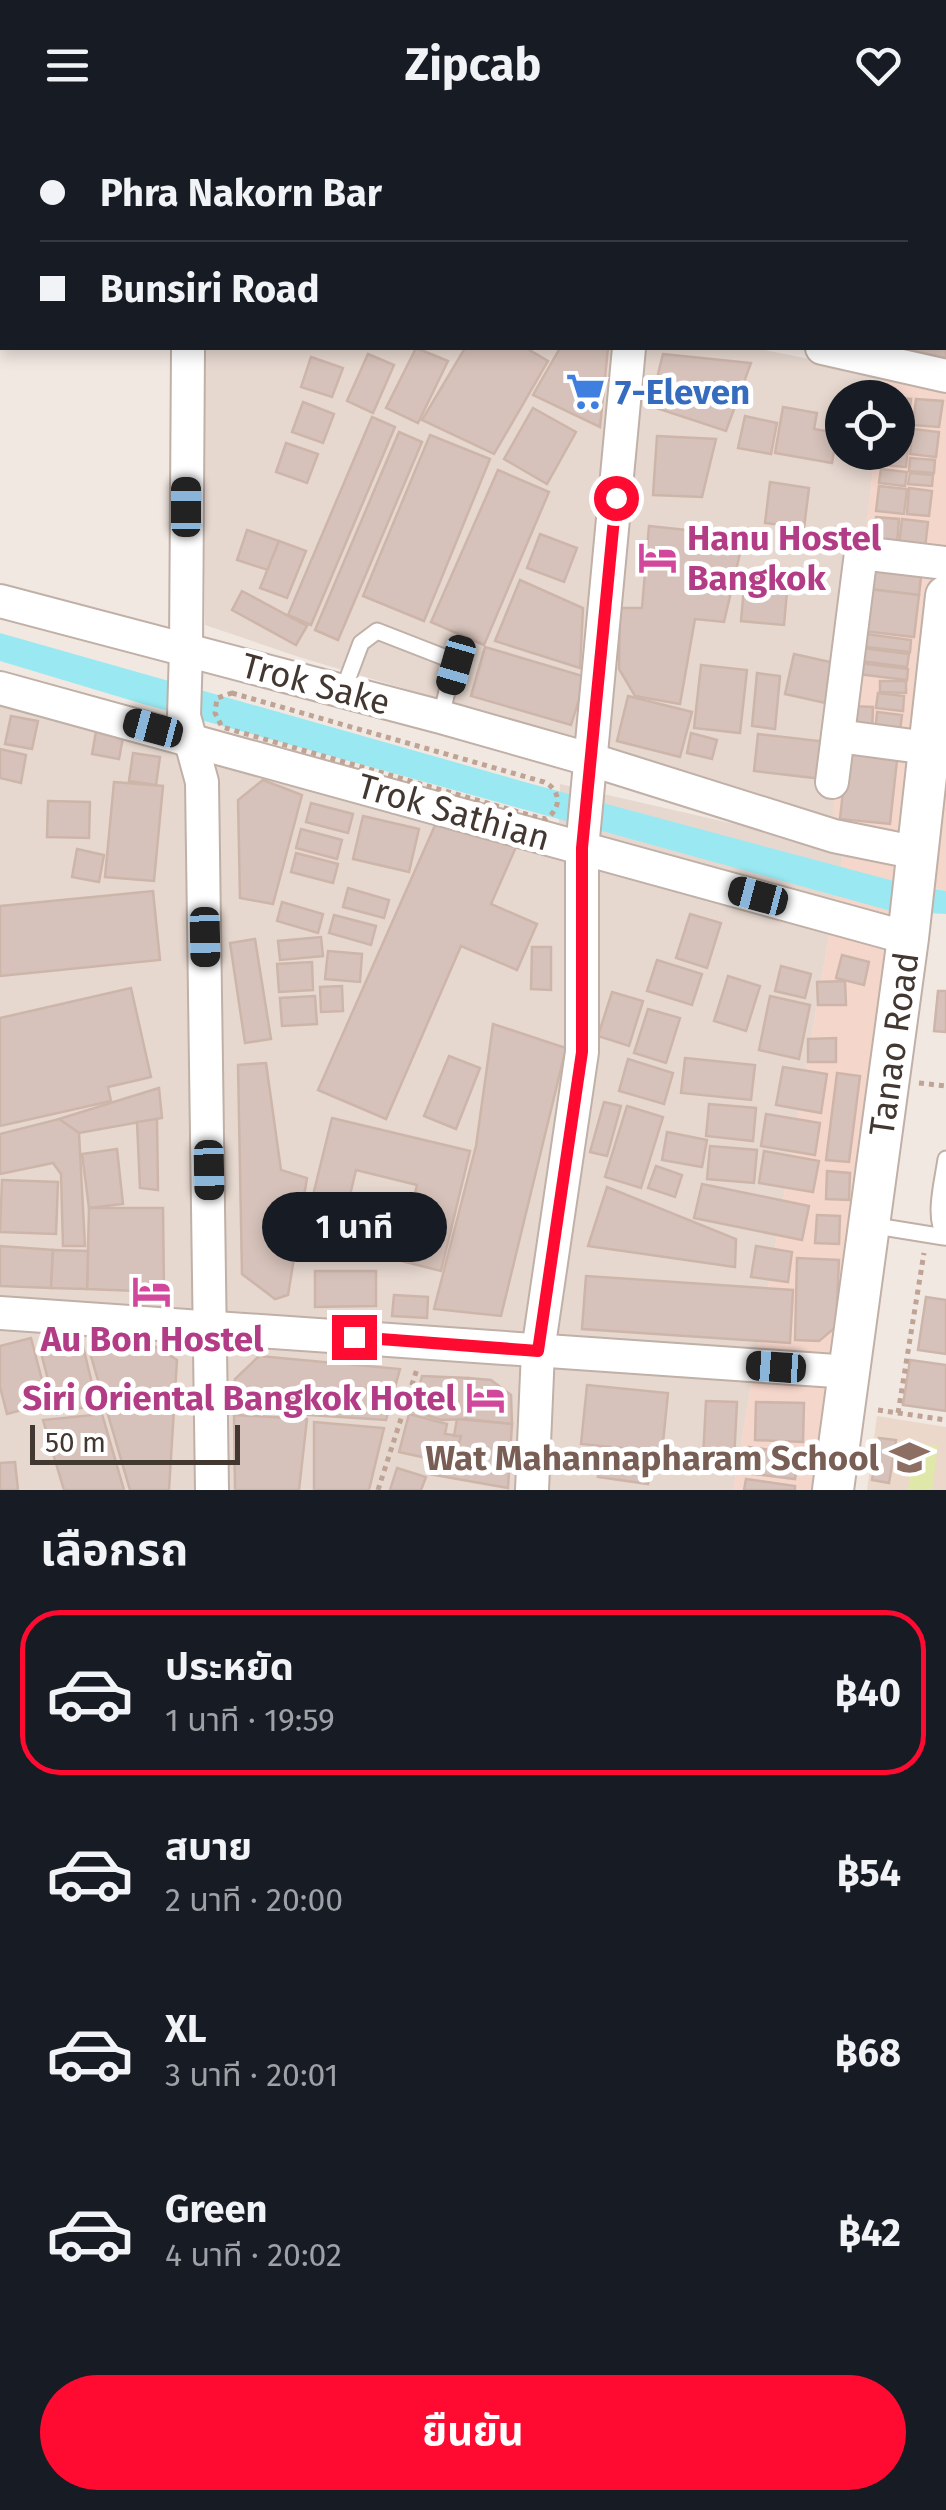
<!DOCTYPE html>
<html lang="th">
<meta charset="utf-8">
<style>
:root{--surface:#171b24;--page:#20242c;--text:#f1f3f6;--muted:#9ea1a6;--line:#363941;--accent:#ff0b31}
body{margin:0;font-family:"Fira Sans","Noto Sans Thai",sans-serif;background:var(--page);color:var(--text);height:100vh;display:flex;flex-direction:column;font-size:38px;white-space:nowrap}
*{box-sizing:border-box;margin:0}
p{font-size:32px;color:var(--muted)}
.icon{flex:none;width:55px;height:55px;fill:none;stroke:currentColor;stroke-width:2;stroke-linecap:round;stroke-linejoin:round}
.map{position:relative;height:1360px;overflow:hidden}
.details{display:flex;flex-direction:column;background:var(--surface);flex:1}
.details>*{flex:none}
.guide{position:absolute;left:0px;top:0px;width:948px;height:220px;box-shadow:0 5px 15px #0003;display:grid;align-content:center;height:220px;padding:0 40px;background:var(--surface)}
.buttons{position:absolute;left:825px;top:250px;display:grid;gap:20px}
.buttons a{display:grid;place-items:center;width:90px;height:90px;border-radius:50%;background:var(--surface);box-shadow:0 5px 15px #0003;font-size:50px}
.scale{position:absolute;left:30px;bottom:25px;width:210px;box-sizing:border-box;padding-left:10px;border:5px solid #433732;border-top:0;font-size:28px;line-height:35px;white-space:nowrap;color:#433732;-webkit-text-stroke:8px #fff;paint-order:stroke}
.end{position:absolute;width:45px;height:45px;margin:-22px;border:12px solid #ff0b31;background:#fff;box-shadow:0 0 0 5px #fff}
.from{border-radius:50%}
.bubble{position:absolute;height:70px;border-radius:35px;background:var(--surface);box-shadow:0 5px 15px #0003;font-size:32px;font-weight:700;line-height:70px;text-align:center}
.car{position:absolute;width:30px;height:60px;margin:-30px -15px;border-radius:12px;box-shadow:0 0 8px 2px #0007;background:linear-gradient(#222 24%,#8ab4d8 0 40%,#222 0 76%,#8ab4d8 0 86%,#222 0)}
.guide b{display:flex;align-items:center;gap:35px;height:95px;font-size:38px}
.guide b+b{border-top:2px solid var(--line)}
.guide i{width:25px;height:25px;background:var(--text)}
ul{padding:0;list-style:none}
li{display:flex;align-items:center;gap:30px;height:165px;margin:0 20px 15px;padding:0 20px;border:5px solid transparent;border-radius:40px}
li div{flex:1}
li b{display:block;font-size:38px}
li em{font-style:normal;font-weight:700}
li.active{border-color:var(--accent)}
li>.icon{width:90px;height:90px;stroke-width:1.5}
h2{padding:0 40px;font-size:45px;line-height:120px}
.action{display:flex;gap:20px;margin-top:auto;padding:20px 40px}
.action a{flex:1;height:115px;border-radius:60px;background:var(--accent);color:#fff;font-size:40px;font-weight:700;line-height:115px;text-align:center}
header{display:flex;justify-content:space-between;align-items:center;height:130px;padding:0 40px;background:var(--surface);font-size:45px;font-weight:700}
.map>svg:first-child{display:block}
.residential{fill:#e6d8cf}
.commercial{fill:#f5d6cb}
.education{fill:#ebd8cb}
.green{fill:#dfe8a8}
.water{fill:#9ae9f2}
.building{fill:#d6c2ba;stroke:#ceb5aa;stroke-width:2.5}
.lines{fill:none;stroke-linecap:round;stroke-linejoin:round}
.service-casing{stroke:#c0b0a7;stroke-width:19}
.minor-casing{stroke:#c0b0a7;stroke-width:36}
.tertiary-casing{stroke:#c0b0a7;stroke-width:44}
.primary-casing{stroke:#e7925a;stroke-width:54}
.path{stroke:#bfa395;stroke-width:5;stroke-dasharray:5 5;stroke-linecap:butt}
.service{stroke:#fff;stroke-width:15}
.minor{stroke:#fff;stroke-width:32}
.tertiary{stroke:#fff;stroke-width:40}
.primary{stroke:#ffbc8d;stroke-width:50}
.route{stroke:#ff0b31;stroke-width:12}
.labels{text-anchor:middle;stroke-width:10;stroke-linejoin:round;paint-order:stroke}
.shop-label{font-size:35px;font-weight:bold;fill:#366cbe;stroke:#fff;text-anchor:start}
.hotel-label{font-size:35px;font-weight:bold;fill:#b23c85;stroke:#fff;text-anchor:start}
.street-label{font-size:35px;fill:#433732;stroke:#fff}
.education-label{font-size:35px;font-weight:bold;fill:#785e54;stroke:#fff;text-anchor:end}
</style>
<header><svg class="icon" aria-label="menu" viewBox="0 0 24 24"><path d="M4 6h16M4 12h16M4 18h16"/></svg>Zipcab<svg class="icon" aria-label="heart" viewBox="0 0 24 24"><path d="M12 20l-8-8c-3-5 5-10 8-4 3-6 11-1 8 4z"/></svg></header>
<div class="map">
<svg width="946" height="1360" viewBox="0 0 946 1360">
<rect width="100%" height="100%" fill="#f2e8e2"/>
<g class="residential">
<path d="M204,218H755L884,244L882,267L842,268V322L875,323L833,687L299,527L205,495Z"/>
<path d="M0,540L559,693L560,654L844,719L733,1360H0Z"/>
</g>
<g class="commercial">
<path d="M0,0H456L468,2H2V35Z"/>
<path d="M884,244L946,256V761L923,755L897,734L814,1360H733L844,719L829,714L875,323L898,322V268L882,267Z"/>
</g>
<path class="education" d="M877,1286L946,1297V1360H867Z"/>
<path class="green" d="M914,1313L938,1316L932,1360H908Z"/>
<path class="water" d="M0,503L532,654L890,750L946,761V784L891,781L143,574L0,531Z"/>
<g class="building">
<path d="M0,0H148L2,2V30Z"/>
<path d="M224,0H371L383,2H226Z"/>
<path d="M945,131L946,228L901,218H945Z"/>
<path d="M416,218L448,231L418,293L386,278Z"/>
<path d="M465,218H526L548,231L494,324L422,290Z"/>
<path d="M560,218H608L600,297L533,265Z"/>
<path d="M368,224L394,235L373,283L347,271Z"/>
<path d="M663,224L751,233L726,301L650,276Z"/>
<path d="M311,227L343,238L332,267L301,257Z"/>
<path d="M898,268L911,269L908,294L898,293Z"/>
<path d="M916,269L943,271L939,297L913,295Z"/>
<path d="M303,272L334,284L323,313L292,302Z"/>
<path d="M783,277L817,283L814,299L837,303L832,333L775,323Z"/>
<path d="M533,278L576,302L547,354L504,329Z"/>
<path d="M745,286L777,293L771,324L738,318Z"/>
<path d="M372,287L395,297L311,495L288,485Z"/>
<path d="M898,295L910,296L906,337L882,335L883,322H898Z"/>
<path d="M913,299L939,302L936,327L910,324Z"/>
<path d="M399,302L422,312L338,510L315,500Z"/>
<path d="M430,305L490,329L424,491L363,466Z"/>
<path d="M657,306L716,309L702,367L653,365Z"/>
<path d="M286,313L318,324L307,353L276,342Z"/>
<path d="M910,328L935,330L934,343L909,341Z"/>
<path d="M881,339L907,342L905,356L879,353Z"/>
<path d="M498,340L549,362L484,515L431,492Z"/>
<path d="M910,343L933,345L932,356L908,354Z"/>
<path d="M770,352L809,358L804,398L765,393Z"/>
<path d="M879,356L907,359L904,384L876,381Z"/>
<path d="M909,358L932,361L929,386L907,384Z"/>
<path d="M876,387L899,389L897,414L874,412Z"/>
<path d="M902,389L928,392L925,418L899,415Z"/>
<path d="M649,396L744,406L724,492L695,489L680,574L635,566L619,539L620,478H642Z"/>
<path d="M247,400L279,411L268,440L237,430Z"/>
<path d="M540,404L577,418L564,452L527,438Z"/>
<path d="M279,411L306,421L287,468L260,458Z"/>
<path d="M871,431L922,437L919,465L868,459Z"/>
<path d="M745,446L788,450L784,495L741,491Z"/>
<path d="M520,450L583,478L580,538L495,511Z"/>
<path d="M868,459L919,465L914,507L863,501Z"/>
<path d="M242,461L307,496L296,515L232,480Z"/>
<path d="M859,503L911,510L910,522L858,516Z"/>
<path d="M485,517L586,547L571,595L471,566Z"/>
<path d="M854,517L909,524L907,537L852,530Z"/>
<path d="M794,524L839,534L830,574L785,564Z"/>
<path d="M851,532L908,539L907,550L849,543Z"/>
<path d="M701,535L747,540L740,603L694,598Z"/>
<path d="M757,543L780,546L775,599L752,596Z"/>
<path d="M880,551H906V563L880,562Z"/>
<path d="M878,563L904,566L903,581L876,578Z"/>
<path d="M628,566L692,582L680,627L617,611Z"/>
<path d="M851,576L873,577L872,603L850,602Z"/>
<path d="M877,582L902,585L899,608L875,605Z"/>
<path d="M11,586L38,591L32,619L5,614Z"/>
<path d="M97,596L124,602L119,629L92,624Z"/>
<path d="M691,603L717,610L712,629L687,623Z"/>
<path d="M758,604L828,612L823,649L754,641Z"/>
<path d="M848,616L898,621L890,694L840,689Z"/>
<path d="M0,619L26,625L21,653L0,648Z"/>
<path d="M133,623L160,627L156,655L129,651Z"/>
<path d="M263,650L302,665L273,774L240,768L238,670Z"/>
<path d="M114,652L163,656L154,751L105,747Z"/>
<path d="M48,671L90,672L89,708L47,707Z"/>
<path d="M311,673L353,684L348,703L306,692Z"/>
<path d="M440,684L516,717L491,774L537,794L517,840L461,816L386,989L318,960Z"/>
<path d="M363,686L419,699L409,742L353,729Z"/>
<path d="M301,699L342,710L337,729L296,718Z"/>
<path d="M77,719L104,725L99,752L72,747Z"/>
<path d="M296,723L338,734L333,753L291,742Z"/>
<path d="M348,758L389,770L384,788L343,777Z"/>
<path d="M153,761L160,830L0,846V776Z"/>
<path d="M282,772L323,784L318,803L277,791Z"/>
<path d="M690,784L721,793L707,838L676,828Z"/>
<path d="M334,785L376,796L371,815L329,803Z"/>
<path d="M321,807L323,826L280,830L278,811Z"/>
<path d="M255,809L271,909L245,913L230,813Z"/>
<path d="M532,817H551V860L531,859Z"/>
<path d="M328,821L362,824L360,852L325,849Z"/>
<path d="M842,825L869,832L864,855L836,848Z"/>
<path d="M657,830L702,844L692,875L647,861Z"/>
<path d="M312,832L313,860L279,862L277,834Z"/>
<path d="M781,836L811,844L805,868L775,861Z"/>
<path d="M728,846L760,856L746,901L714,891Z"/>
<path d="M845,851L846,875H818L817,852Z"/>
<path d="M342,856L343,881L321,882L320,857Z"/>
<path d="M131,858L151,947L108,957L111,971L0,996V888Z"/>
<path d="M938,861H946V902L934,901Z"/>
<path d="M612,862L643,871L629,916L598,906Z"/>
<path d="M315,866L317,894L282,896L280,868Z"/>
<path d="M770,866L810,875L799,929L759,920Z"/>
<path d="M648,879L680,888L666,933L634,923Z"/>
<path d="M493,894L566,918L501,1186L434,1179L476,1016Z"/>
<path d="M836,908V932H808V909Z"/>
<path d="M449,926L480,938L456,999L424,986Z"/>
<path d="M685,928L755,935L751,970L681,963Z"/>
<path d="M628,929L673,943L664,974L619,961Z"/>
<path d="M266,933L281,1040L307,1048L288,1165L275,1169L242,1144L238,935Z"/>
<path d="M783,937L827,944L821,983L776,975Z"/>
<path d="M837,943L860,946L849,1032L826,1030Z"/>
<path d="M159,958L162,988L79,1003L59,989Z"/>
<path d="M604,972L621,976L607,1026L590,1022Z"/>
<path d="M709,974L756,978L753,1011L706,1006Z"/>
<path d="M627,976L663,987L641,1058L605,1047Z"/>
<path d="M766,984L820,993L815,1025L761,1016Z"/>
<path d="M332,988L470,1021L441,1141L398,1130L417,1055L356,1040L339,1111L304,1102Z"/>
<path d="M59,989L79,1003L85,1116H63L61,1044L53,1033L0,1044V1004Z"/>
<path d="M157,989L158,1060L140,1058L137,992Z"/>
<path d="M667,1002L707,1010L702,1037L662,1030Z"/>
<path d="M710,1016L757,1020L754,1053L707,1049Z"/>
<path d="M117,1019L123,1074L89,1078L82,1024Z"/>
<path d="M764,1021L819,1031L813,1062L759,1053Z"/>
<path d="M656,1036L682,1045L675,1067L648,1058Z"/>
<path d="M827,1041L850,1043L849,1070L826,1069Z"/>
<path d="M2,1050L58,1052L56,1104L0,1102Z"/>
<path d="M702,1054L809,1076L802,1110L694,1088Z"/>
<path d="M607,1057L736,1109L735,1137L588,1116Z"/>
<path d="M89,1078H163L164,1162L87,1159Z"/>
<path d="M817,1085L840,1086L839,1114L815,1113Z"/>
<path d="M0,1116L53,1120L51,1158L0,1156Z"/>
<path d="M756,1116L792,1122L788,1152L751,1147Z"/>
<path d="M53,1120L88,1121L87,1159L51,1158Z"/>
<path d="M797,1128L839,1130L836,1197L819,1211L795,1210Z"/>
<path d="M315,1141H376V1176L315,1177Z"/>
<path d="M586,1146L793,1160L790,1213L582,1199Z"/>
<path d="M394,1165L428,1167L427,1188L392,1186Z"/>
<path d="M926,1167L946,1170V1224L918,1220Z"/>
<path d="M31,1208L48,1273L7,1284L0,1257V1216Z"/>
<path d="M81,1208L97,1274L57,1284L40,1219Z"/>
<path d="M88,1216L156,1217L177,1230L169,1360H130Z"/>
<path d="M259,1226L400,1239L386,1290L233,1280L235,1249Z"/>
<path d="M910,1230L946,1235V1281L903,1275Z"/>
<path d="M422,1246L468,1248L466,1289L442,1290L413,1282Z"/>
<path d="M468,1248L491,1250L511,1265L512,1294L466,1289Z"/>
<path d="M587,1255L668,1263L662,1322L581,1314Z"/>
<path d="M706,1271L737,1272L734,1330L703,1328Z"/>
<path d="M756,1272L804,1273L803,1312L755,1310Z"/>
<path d="M102,1284L124,1360H64L43,1290Z"/>
<path d="M409,1284L447,1294L445,1304L461,1306L454,1334L399,1322Z"/>
<path d="M234,1285L307,1289L299,1360H235Z"/>
<path d="M457,1289L512,1294L508,1358L429,1344L432,1330L454,1334L461,1306H454Z"/>
<path d="M314,1292L384,1298L369,1360H314Z"/>
<path d="M879,1308L896,1310L889,1353L872,1350Z"/>
<path d="M749,1317L799,1324L795,1349L745,1343Z"/>
<path d="M602,1322L652,1329L648,1354L598,1347Z"/>
<path d="M15,1332L18,1360H0V1333Z"/>
<path d="M397,1338L426,1347L421,1360H390Z"/>
<path d="M746,1349L795,1356V1360H744Z"/>
</g>
<g class="lines">
<defs>
<g id="service">
<path d="M343,561L361,513L377,501L454,531L441,587"/>
<path d="M946,1029C943,1051 932,1089 946,1107"/>
<path d="M870,1095L944,1107"/>
</g>
<g id="minor">
<path d="M201,2L202,0"/>
<path d="M646,2V0"/>
<path d="M188,218L186,520L184,586L202,652L212,1360"/>
<path d="M822,218L946,246"/>
<path d="M0,471L441,587L592,630L834,706L918,723"/>
<path d="M0,558L908,808"/>
<path d="M838,606L928,618"/>
<path d="M832,652L861,423L946,433"/>
<path d="M0,1183L850,1242"/>
<path d="M532,1360L538,1221L582,922V719L629,218"/>
</g>
<path id="tertiary" d="M833,1360L908,808L946,466"/>
<g id="primary">
<path d="M862,0L874,2"/>
<path d="M945,17H946"/>
</g>
</defs>
<use href="#service" class="service-casing"/>
<use href="#minor" class="minor-casing"/>
<use href="#tertiary" class="tertiary-casing"/>
<use href="#primary" class="primary-casing"/>
<g class="path">
<path d="M232,563L544,652C561,660 562,678 546,689L536,687L222,597L215,583L217,568Z"/>
<path d="M919,953L946,956"/>
<path d="M878,1280L946,1290"/>
<path d="M898,1283L924,1123"/>
<path d="M378,1360L417,1239"/>
</g>
<use href="#service" class="service"/>
<use href="#minor" class="minor"/>
<use href="#tertiary" class="tertiary"/>
<use href="#primary" class="primary"/>
</g>
<g class="lines">
<path class="route" d="M354,1207L538,1221L582,922V718L616,368"/>
</g>
<defs>
<symbol id="supermarket-bare" viewBox="-9 -9 18 18"><path d="M-6-5.5h2.5l.6 2H6L4.5 2H-2.5L-4.4-4H-6ZM-1.5 3.2a1.3 1.3 0 1 0 .1 0ZM3 3.2a1.3 1.3 0 1 0 .1 0Z" fill="#3f7fe0" stroke="#fff" stroke-width="2.5" paint-order="stroke"/></symbol>
<symbol id="hotel-bare" viewBox="-9 -9 18 18"><path d="M-6-4.5h1.5V1H6V5H4.5V3h-9V5H-6ZM-4 0a1.8 1.8 0 1 1 3.6 0ZM.5 0V-2.5h3Q6-2.5 6 0Z" fill="#d1479c" stroke="#fff" stroke-width="2.5" paint-order="stroke"/></symbol>
<symbol id="school-bare" viewBox="-9 -9 18 18"><path d="M0-5L7-2L0 1L-7-2ZM-4 1L0 2.5L4 1V4Q0 6-4 4Z" fill="#8d6e63" stroke="#fff" stroke-width="2.5" paint-order="stroke"/></symbol>
</defs>
<g fill-rule="evenodd">
<use href="#supermarket-bare" x="558" y="234" width="55" height="55"/>
<use href="#hotel-bare" x="630" y="400" width="55" height="55"/>
<use href="#hotel-bare" x="124" y="1134" width="55" height="55"/>
<use href="#hotel-bare" x="458" y="1240" width="55" height="55"/>
<use href="#school-bare" x="882" y="1300" width="55" height="55"/>
</g>
<g class="labels">
<g class="shop-label">
<text x="615" y="274">7-Eleven</text>
</g>
<g class="hotel-label">
<text x="687" y="420">Hanu Hostel<tspan x="687" dy="40">Bangkok</tspan></text>
<text x="152" y="1221" text-anchor="middle">Au Bon Hostel</text>
<text x="456" y="1280" text-anchor="end">Siri Oriental Bangkok Hotel</text>
</g>
<g class="street-label">
<text transform="translate(316 554) rotate(15)" y="12">Trok Sake</text>
<text transform="translate(454 682) rotate(16)" y="12">Trok Sathian</text>
<text transform="translate(894 914) rotate(-82)" y="12">Tanao Road</text>
</g>
<g class="education-label">
<text x="879" y="1340">Wat Mahannapharam School</text>
</g>
</g>
</svg>
<div class="buttons">
<a><svg class="icon" aria-label="locate" viewBox="0 0 24 24"><circle cx="12" cy="12" r="6"/><path d="M12 2v4M12 18v4M2 12h4M18 12h4"/></svg></a>
</div>
<div class="scale">50 m</div>
<i class="end from" style="left:616px;top:368px"></i>
<i class="end" style="left:354px;top:1207px"></i>
<div class="bubble" style="left:262px;top:1062px;width:185px">1 นาที</div>
<i class="car" style="left:186px;top:377px;rotate:0deg"></i>
<i class="car" style="left:456px;top:535px;rotate:196deg"></i>
<i class="car" style="left:153px;top:598px;rotate:285deg"></i>
<i class="car" style="left:758px;top:766px;rotate:285deg"></i>
<i class="car" style="left:205px;top:807px;rotate:179deg"></i>
<i class="car" style="left:209px;top:1040px;rotate:179deg"></i>
<i class="car" style="left:776px;top:1237px;rotate:274deg"></i>
<div class="guide">
<b><i class="from"></i>Phra Nakorn Bar</b>
<b><i></i>Bunsiri Road</b>
</div>
</div>
<section class="details">
<h2>เลือกรถ</h2>
<ul>
<li class="active"><svg class="icon" aria-label="car" viewBox="0 0 24 24"><path d="M5 17H2v-5l4-1 3-4h7l3 4 3 1v5h-3M9 17h6M6 11h13"/><circle cx="7" cy="17" r="2"/><circle cx="17" cy="17" r="2"/></svg><div><b>ประหยัด</b><p>1 นาที · 19:59</p></div><em>฿40</em></li>
<li><svg class="icon" aria-label="car" viewBox="0 0 24 24"><path d="M5 17H2v-5l4-1 3-4h7l3 4 3 1v5h-3M9 17h6M6 11h13"/><circle cx="7" cy="17" r="2"/><circle cx="17" cy="17" r="2"/></svg><div><b>สบาย</b><p>2 นาที · 20:00</p></div><em>฿54</em></li>
<li><svg class="icon" aria-label="car" viewBox="0 0 24 24"><path d="M5 17H2v-5l4-1 3-4h7l3 4 3 1v5h-3M9 17h6M6 11h13"/><circle cx="7" cy="17" r="2"/><circle cx="17" cy="17" r="2"/></svg><div><b>XL</b><p>3 นาที · 20:01</p></div><em>฿68</em></li>
<li><svg class="icon" aria-label="car" viewBox="0 0 24 24"><path d="M5 17H2v-5l4-1 3-4h7l3 4 3 1v5h-3M9 17h6M6 11h13"/><circle cx="7" cy="17" r="2"/><circle cx="17" cy="17" r="2"/></svg><div><b>Green</b><p>4 นาที · 20:02</p></div><em>฿42</em></li>
</ul>
<div class="action"><a>ยืนยัน</a></div>
</section>
